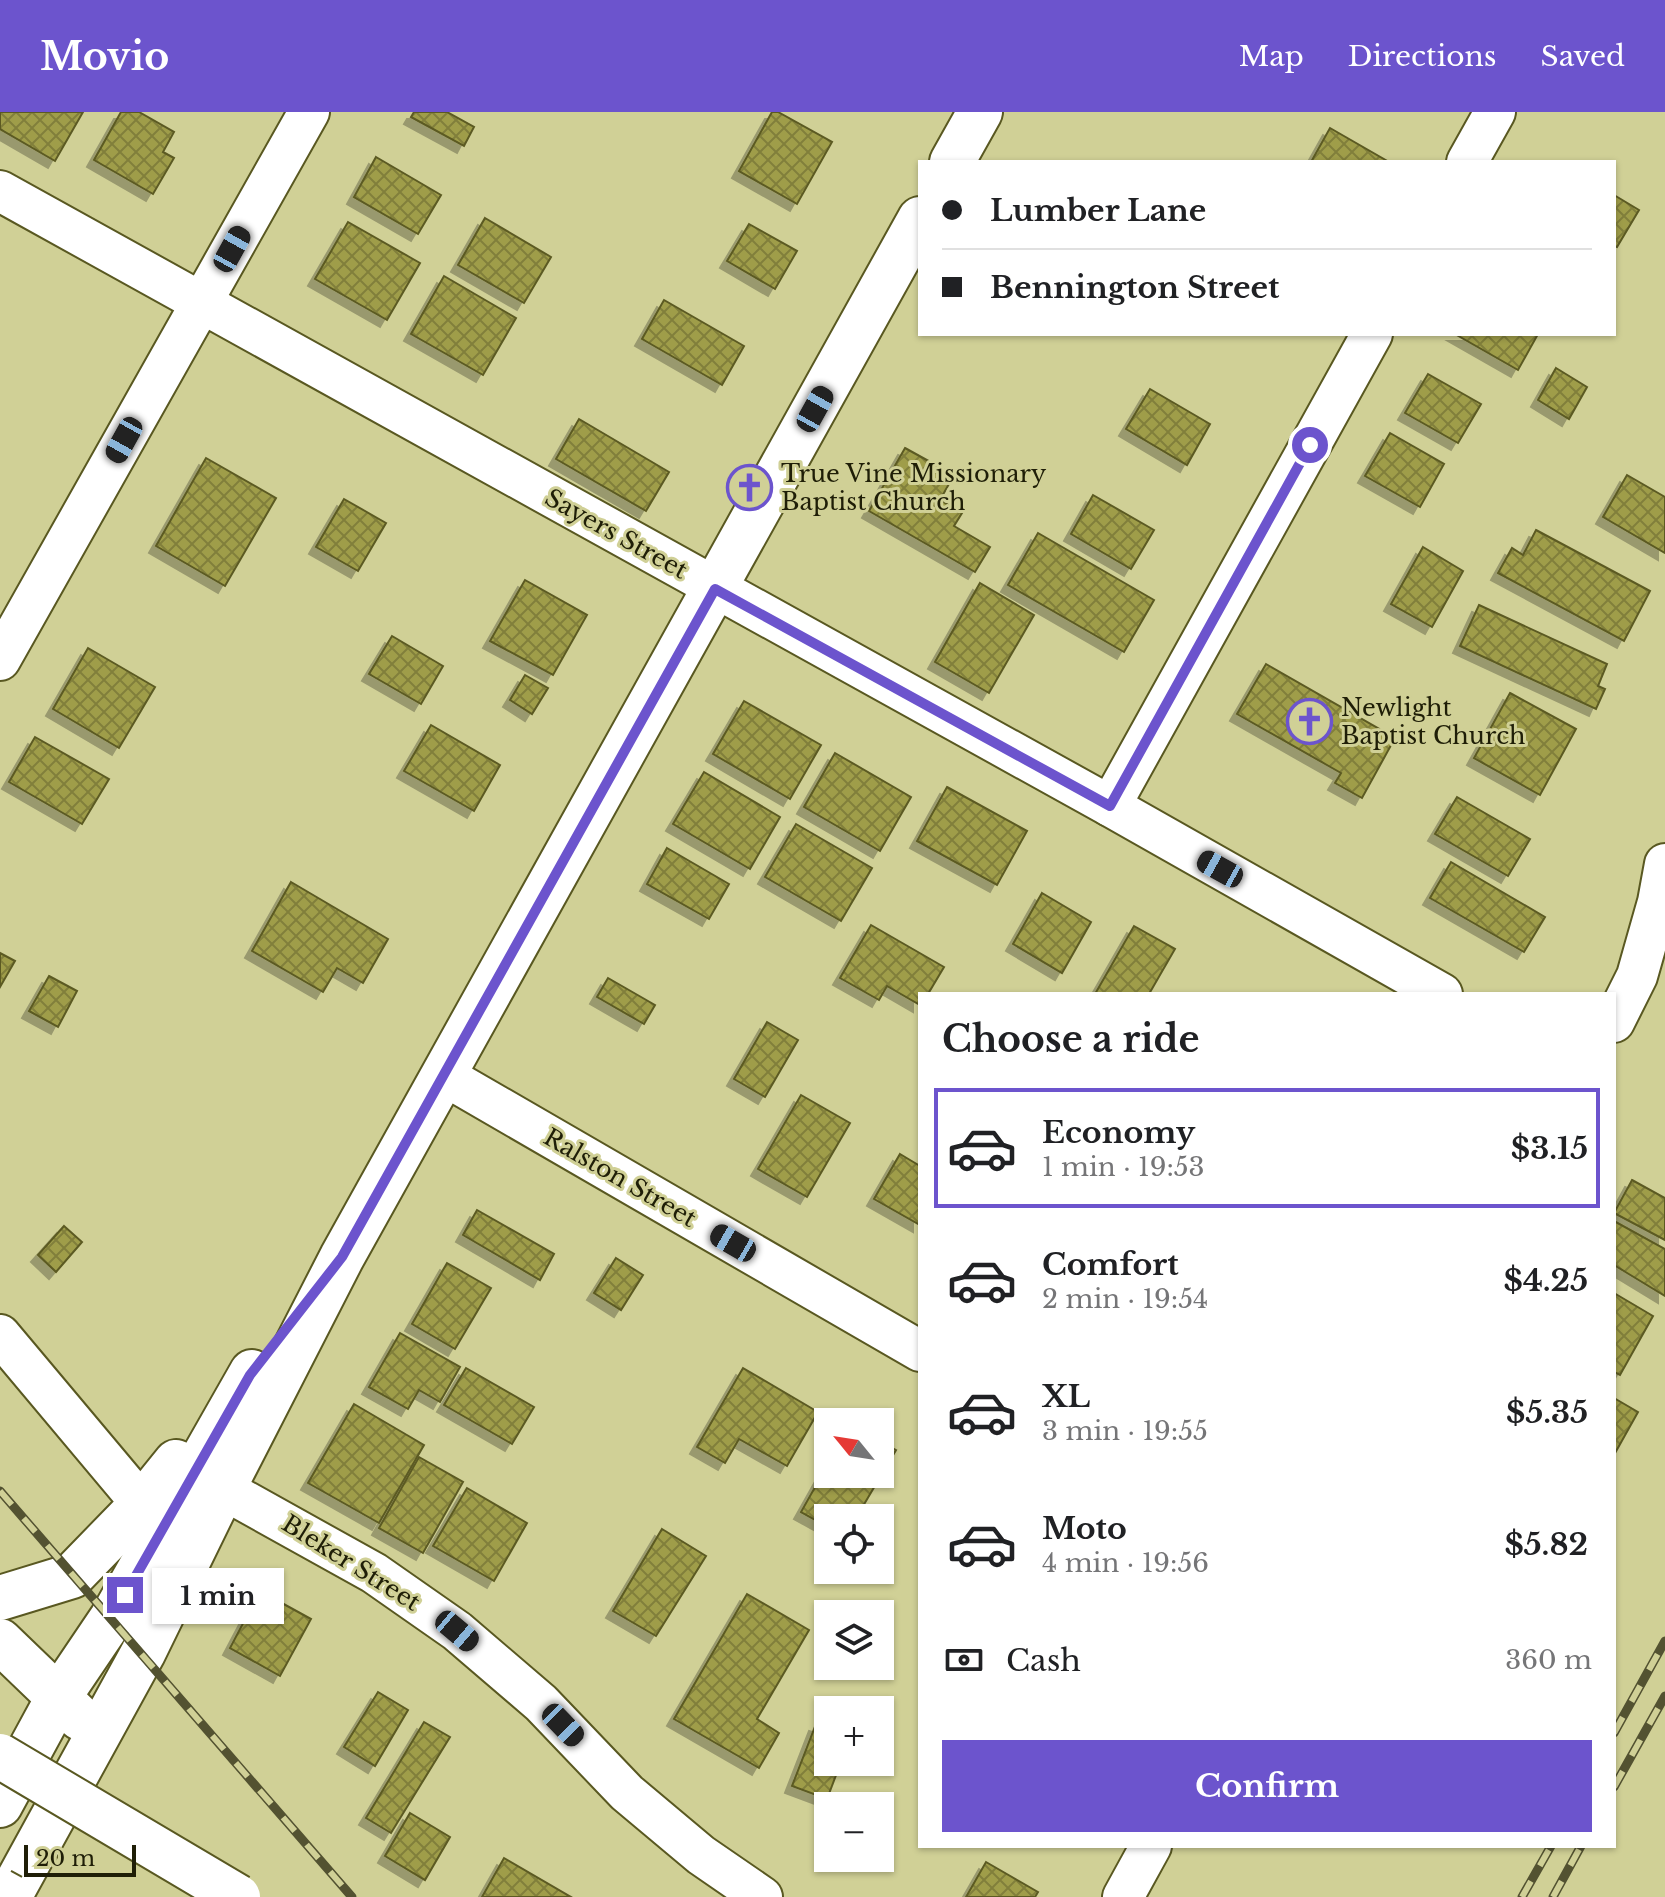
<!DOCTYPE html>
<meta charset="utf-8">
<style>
:root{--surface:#fff;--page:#f6f6f6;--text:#202124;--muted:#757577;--line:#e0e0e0;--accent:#6c54cd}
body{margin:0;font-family:"Libre Baskerville",serif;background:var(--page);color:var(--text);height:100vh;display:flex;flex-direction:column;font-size:30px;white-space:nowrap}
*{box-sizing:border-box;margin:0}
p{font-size:26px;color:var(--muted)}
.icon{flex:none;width:44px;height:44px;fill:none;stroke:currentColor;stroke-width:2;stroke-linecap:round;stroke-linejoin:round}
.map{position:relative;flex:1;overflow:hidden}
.details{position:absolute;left:918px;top:880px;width:698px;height:856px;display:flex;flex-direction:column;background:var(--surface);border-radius:0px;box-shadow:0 2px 6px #0004}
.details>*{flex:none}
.hud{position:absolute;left:918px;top:48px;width:698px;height:176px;border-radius:0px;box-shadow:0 2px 6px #0004;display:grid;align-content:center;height:176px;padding:0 24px;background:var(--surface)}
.needle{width:52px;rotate:300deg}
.controls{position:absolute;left:814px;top:1296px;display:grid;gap:16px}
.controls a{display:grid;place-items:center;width:80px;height:80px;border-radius:0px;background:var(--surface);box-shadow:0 2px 6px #0004;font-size:40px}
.scale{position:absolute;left:24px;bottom:20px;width:112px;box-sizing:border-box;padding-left:8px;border:4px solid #1f1e07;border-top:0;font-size:22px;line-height:28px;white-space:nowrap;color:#1f1e07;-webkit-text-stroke:6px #d0d096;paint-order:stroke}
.end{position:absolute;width:36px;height:36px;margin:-18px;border:10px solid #6c54cd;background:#fff;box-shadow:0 0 0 4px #fff}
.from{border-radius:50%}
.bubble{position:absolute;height:56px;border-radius:0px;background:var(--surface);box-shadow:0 2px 6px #0004;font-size:26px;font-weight:700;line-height:56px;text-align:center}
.car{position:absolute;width:24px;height:48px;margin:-24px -12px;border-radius:10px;box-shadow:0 0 6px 2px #0007;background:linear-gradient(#222 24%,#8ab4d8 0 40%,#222 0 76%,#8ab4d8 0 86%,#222 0)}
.hud b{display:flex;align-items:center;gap:28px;height:76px;font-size:30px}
.hud b+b{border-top:2px solid var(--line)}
.hud i{width:20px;height:20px;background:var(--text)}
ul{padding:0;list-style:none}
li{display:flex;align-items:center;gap:24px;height:120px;margin:0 16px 12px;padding:0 8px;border:4px solid transparent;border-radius:0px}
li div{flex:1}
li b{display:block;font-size:30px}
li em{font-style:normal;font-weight:700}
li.current{border-color:var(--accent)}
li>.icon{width:72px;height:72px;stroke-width:1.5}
h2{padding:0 24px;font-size:36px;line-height:96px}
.pay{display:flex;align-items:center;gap:20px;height:88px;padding:0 24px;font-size:30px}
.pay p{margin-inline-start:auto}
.cta{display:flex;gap:16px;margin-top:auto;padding:16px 24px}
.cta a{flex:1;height:92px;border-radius:0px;background:var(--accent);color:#fff;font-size:32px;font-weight:700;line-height:92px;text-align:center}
header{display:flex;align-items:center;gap:48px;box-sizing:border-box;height:112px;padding:0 40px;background:var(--accent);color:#fff}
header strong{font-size:38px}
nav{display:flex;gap:44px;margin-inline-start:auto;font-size:28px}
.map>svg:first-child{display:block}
.building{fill:url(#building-cross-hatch);stroke:#5b5a23;stroke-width:2;filter:url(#shadow)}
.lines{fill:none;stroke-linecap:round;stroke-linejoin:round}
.street-casing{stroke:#595821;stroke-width:44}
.secondary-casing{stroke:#595821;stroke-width:48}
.street{stroke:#fff;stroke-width:40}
.secondary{stroke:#fff;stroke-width:44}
.rail-casing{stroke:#535231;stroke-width:9}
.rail{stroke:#d0d096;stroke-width:6;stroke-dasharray:18;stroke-linecap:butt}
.secondary-bridge-casing{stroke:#595821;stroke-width:48;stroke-linecap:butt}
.highway-bridge-casing{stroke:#595821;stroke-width:48;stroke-linecap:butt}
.secondary-bridge{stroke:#fff;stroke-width:44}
.highway-bridge{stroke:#fff;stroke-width:44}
.route{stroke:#6c54cd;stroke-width:10}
.labels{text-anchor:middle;stroke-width:6;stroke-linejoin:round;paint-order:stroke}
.poi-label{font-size:24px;fill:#1f1e07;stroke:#d0d096;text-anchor:start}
.street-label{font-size:24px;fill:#1f1e07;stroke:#d0d096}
</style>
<header>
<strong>Movio</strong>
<nav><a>Map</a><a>Directions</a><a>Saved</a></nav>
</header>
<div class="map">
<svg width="1665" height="1785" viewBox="0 0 1665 1785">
<defs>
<pattern id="building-cross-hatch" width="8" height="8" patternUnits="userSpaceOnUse" patternTransform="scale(2)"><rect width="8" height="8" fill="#9f9d49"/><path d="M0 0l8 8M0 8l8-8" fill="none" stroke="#817f3b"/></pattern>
<filter id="shadow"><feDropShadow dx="-7" dy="7" stdDeviation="0" flood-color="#0004"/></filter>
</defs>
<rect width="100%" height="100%" fill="#d0d096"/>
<g class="building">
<path d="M0,0H83L55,49L0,17Z"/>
<path d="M121,0H139L174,20L163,40L174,46L153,82L94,48Z"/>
<path d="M414,0H447L474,15L464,34L411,5Z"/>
<path d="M772,0H778L832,30L797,92L739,59Z"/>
<path d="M1330,16L1389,50H1311Z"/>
<path d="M376,45L441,83L418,122L354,85Z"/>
<path d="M1614,83L1639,98L1617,135L1614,134Z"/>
<path d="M485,106L551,145L524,191L458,153Z"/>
<path d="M348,110L420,151L387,208L315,167Z"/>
<path d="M749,112L797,139L775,177L727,149Z"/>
<path d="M444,164L516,206L483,263L411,222Z"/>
<path d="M664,188L744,234L722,273L642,227Z"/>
<path d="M1455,222H1538L1518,258Z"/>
<path d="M1556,256L1587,275L1569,307L1538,288Z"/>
<path d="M1428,262L1481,292L1458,331L1405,301Z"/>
<path d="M1150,277L1210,312L1187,353L1126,317Z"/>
<path d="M579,307L669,360L646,399L556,347Z"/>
<path d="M1390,321L1444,352L1420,395L1365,364Z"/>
<path d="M905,336L954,363L940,388L962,401L954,414L990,435L975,460L869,399Z"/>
<path d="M206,346L276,386L225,474L156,434Z"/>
<path d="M1627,363L1665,385V441L1603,405Z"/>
<path d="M1093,383L1154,418L1131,457L1071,422Z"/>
<path d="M344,387L386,411L358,459L316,435Z"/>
<path d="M1536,418L1650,479L1624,529L1498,461L1512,436L1523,443Z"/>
<path d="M1038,421L1154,488L1124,540L1008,473Z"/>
<path d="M1423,435L1463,459L1432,515L1391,492Z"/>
<path d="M525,468L587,503L553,563L490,529Z"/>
<path d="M980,471L1034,503L989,581L935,550Z"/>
<path d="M1479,493L1607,552L1598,574L1605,577L1596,597L1460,534Z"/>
<path d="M392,524L443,554L421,592L369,562Z"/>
<path d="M88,536L155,575L119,636L53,597Z"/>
<path d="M1266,552L1395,626L1362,686L1335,671L1341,661L1237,602Z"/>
<path d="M525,563L548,576L532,602L510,588Z"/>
<path d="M1510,581L1576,617L1540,683L1474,646Z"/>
<path d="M744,589L821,633L790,687L713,642Z"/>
<path d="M431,613L500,653L474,699L404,659Z"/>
<path d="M35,625L109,667L82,712L9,670Z"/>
<path d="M835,641L911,685L880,739L804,695Z"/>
<path d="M704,660L780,705L750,757L673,712Z"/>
<path d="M947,675L1027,719L997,773L917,729Z"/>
<path d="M1457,685L1530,727L1508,764L1435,722Z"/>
<path d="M796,712L872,756L841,809L765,765Z"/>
<path d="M667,736L729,772L709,807L647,772Z"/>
<path d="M1451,750L1545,805L1524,840L1430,786Z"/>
<path d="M291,770L388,827L363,871L337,856L323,880L252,839Z"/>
<path d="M1042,781L1091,810L1062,861L1013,832Z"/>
<path d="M871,813L944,855L928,882H920V893L887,874L879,888L840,866Z"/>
<path d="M1134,814L1175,837L1149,882H1095Z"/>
<path d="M0,841L15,849L0,875Z"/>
<path d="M49,864L77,879L58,915L29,899Z"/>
<path d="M608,866L655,893L644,912L597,885Z"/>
<path d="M767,910L798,928L765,985L734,967Z"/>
<path d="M801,983L850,1011L807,1085L758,1057Z"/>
<path d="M900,1042L920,1054V1113L874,1087Z"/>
<path d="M1632,1068L1665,1086V1128L1614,1101Z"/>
<path d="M477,1098L554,1142L540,1168L463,1123Z"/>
<path d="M1614,1109L1665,1137V1184L1614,1153Z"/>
<path d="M64,1114L82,1130L56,1160L38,1143Z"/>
<path d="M616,1146L643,1163L621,1198L594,1181Z"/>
<path d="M447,1151L491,1176L455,1237L412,1212Z"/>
<path d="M1614,1181L1653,1204L1620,1263L1614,1260Z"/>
<path d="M400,1221L460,1255L440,1290L419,1278L408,1297L369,1275Z"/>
<path d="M466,1256L534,1295L512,1332L444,1293Z"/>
<path d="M743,1256L818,1300L787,1354L739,1327L725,1351L697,1335Z"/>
<path d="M1614,1286L1638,1300L1614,1343Z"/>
<path d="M354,1292L424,1333L379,1411L308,1371Z"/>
<path d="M880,1329L896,1338L856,1406H828V1415L801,1400L828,1352V1362H880Z"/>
<path d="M419,1345L463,1370L423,1441L379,1416Z"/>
<path d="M467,1376L527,1411L494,1469L433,1434Z"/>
<path d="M662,1417L706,1444L656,1524L613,1499Z"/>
<path d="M260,1479L311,1507L280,1564L230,1536Z"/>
<path d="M747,1482L809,1518L757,1607L779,1621L759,1656L674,1607Z"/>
<path d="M378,1580L408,1598L375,1654L344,1635Z"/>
<path d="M424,1610L450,1625L391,1721L366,1706Z"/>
<path d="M816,1612L828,1616V1650H841L827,1687L792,1674Z"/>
<path d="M410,1701L450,1725L425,1768L385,1744Z"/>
<path d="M504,1746L571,1785H482Z"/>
<path d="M986,1750L1038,1780L1035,1785H966Z"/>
</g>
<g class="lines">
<defs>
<g id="street">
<path d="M1467,50L1495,0"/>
<path d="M0,79L1110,694L1442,882"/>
<path d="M0,548L309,0"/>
<path d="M1110,694L1372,222"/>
<path d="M1614,910L1637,864L1658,790L1665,752"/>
<path d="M445,964L920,1239"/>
<path d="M0,1223L162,1416"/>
<path d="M223,1377L374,1461L457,1519L541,1591L627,1681L701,1743L762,1785"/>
<path d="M1123,1785L1151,1734"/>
</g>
<g id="secondary">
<path d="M952,50L980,0"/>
<path d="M0,1486L72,1464L142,1392L176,1350"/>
<path d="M0,1529L80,1606"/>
<path d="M0,1693L58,1586L112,1506L252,1260"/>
<path d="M9,1785L143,1541L223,1377L342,1145L920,107"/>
</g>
</defs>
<use href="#street" class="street-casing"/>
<use href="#secondary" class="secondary-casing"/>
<use href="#street" class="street"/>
<use href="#secondary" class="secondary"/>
<defs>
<g id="rail">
<path d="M0,1379L352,1785"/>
<path d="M1614,1621L1665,1529"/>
<path d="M1614,1675L1665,1584"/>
<path d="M1522,1785L1551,1734"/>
<path d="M1553,1785L1581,1734"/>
</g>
</defs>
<use href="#rail" class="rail-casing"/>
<use href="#rail" class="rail"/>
<defs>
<path id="secondary-bridge" d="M0,1644L238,1785"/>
<path id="highway-bridge" d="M0,1779L11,1785"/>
</defs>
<use href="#secondary-bridge" class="secondary-bridge-casing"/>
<use href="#highway-bridge" class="highway-bridge-casing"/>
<use href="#secondary-bridge" class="secondary-bridge"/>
<use href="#highway-bridge" class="highway-bridge"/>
</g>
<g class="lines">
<path class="route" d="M125,1483L250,1263L342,1145L715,477L1110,694L1310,333"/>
</g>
<defs>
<symbol id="church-ring" viewBox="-11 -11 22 22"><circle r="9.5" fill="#d0d096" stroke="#6c54cd" stroke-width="1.5"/><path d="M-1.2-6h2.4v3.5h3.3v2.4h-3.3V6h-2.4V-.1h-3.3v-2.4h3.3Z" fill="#6c54cd"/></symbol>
</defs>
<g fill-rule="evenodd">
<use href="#church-ring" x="724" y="350" width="51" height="51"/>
<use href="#church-ring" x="1284" y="584" width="51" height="51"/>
</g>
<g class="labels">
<g class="poi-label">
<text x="781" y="370">True Vine Missionary<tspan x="781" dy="28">Baptist Church</tspan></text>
<text x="1341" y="604">Newlight<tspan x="1341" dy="28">Baptist Church</tspan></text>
</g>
<g class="street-label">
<text transform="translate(616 422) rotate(29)" y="8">Sayers Street</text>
<text transform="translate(620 1066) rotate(30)" y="8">Ralston Street</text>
<text transform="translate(351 1451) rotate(32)" y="8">Bleker Street</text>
</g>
</g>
</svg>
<div class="controls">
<a><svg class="needle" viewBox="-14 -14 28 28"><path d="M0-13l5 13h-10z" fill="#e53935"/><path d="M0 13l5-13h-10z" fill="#757577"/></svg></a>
<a><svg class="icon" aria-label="locate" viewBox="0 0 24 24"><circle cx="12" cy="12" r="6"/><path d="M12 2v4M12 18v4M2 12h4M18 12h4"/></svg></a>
<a><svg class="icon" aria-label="layers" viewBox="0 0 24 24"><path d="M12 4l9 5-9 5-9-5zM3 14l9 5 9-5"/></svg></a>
<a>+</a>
<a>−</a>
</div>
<div class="scale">20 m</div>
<i class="end from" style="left:1310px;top:333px"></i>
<i class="end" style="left:125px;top:1483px"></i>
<div class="bubble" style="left:152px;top:1456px;width:132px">1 min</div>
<i class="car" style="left:232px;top:137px;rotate:29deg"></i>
<i class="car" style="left:815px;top:297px;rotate:29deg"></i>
<i class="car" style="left:124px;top:328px;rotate:209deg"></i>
<i class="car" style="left:1220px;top:757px;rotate:299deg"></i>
<i class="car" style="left:733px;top:1131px;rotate:300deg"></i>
<i class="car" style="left:457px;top:1519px;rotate:130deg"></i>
<i class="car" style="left:563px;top:1613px;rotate:136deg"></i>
<div class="hud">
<b><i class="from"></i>Lumber Lane</b>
<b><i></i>Bennington Street</b>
</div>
<section class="details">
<h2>Choose a ride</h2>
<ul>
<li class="current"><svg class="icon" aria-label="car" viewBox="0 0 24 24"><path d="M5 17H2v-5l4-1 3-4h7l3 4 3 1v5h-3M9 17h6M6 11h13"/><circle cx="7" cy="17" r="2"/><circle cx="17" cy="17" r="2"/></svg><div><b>Economy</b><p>1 min · 19:53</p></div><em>$3.15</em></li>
<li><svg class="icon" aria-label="car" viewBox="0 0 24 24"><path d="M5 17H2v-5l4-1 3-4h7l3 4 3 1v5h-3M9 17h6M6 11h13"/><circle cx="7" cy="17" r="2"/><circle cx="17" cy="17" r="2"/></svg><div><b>Comfort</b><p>2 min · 19:54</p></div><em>$4.25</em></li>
<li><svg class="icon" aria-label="car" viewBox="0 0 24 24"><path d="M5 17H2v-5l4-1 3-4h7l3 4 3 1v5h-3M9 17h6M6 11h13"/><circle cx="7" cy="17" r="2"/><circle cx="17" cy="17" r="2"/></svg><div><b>XL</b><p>3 min · 19:55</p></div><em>$5.35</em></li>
<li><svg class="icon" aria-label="car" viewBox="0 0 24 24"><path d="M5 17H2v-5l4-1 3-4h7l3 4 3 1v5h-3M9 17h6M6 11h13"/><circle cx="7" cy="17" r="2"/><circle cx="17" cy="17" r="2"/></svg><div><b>Moto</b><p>4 min · 19:56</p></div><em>$5.82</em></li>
</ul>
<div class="pay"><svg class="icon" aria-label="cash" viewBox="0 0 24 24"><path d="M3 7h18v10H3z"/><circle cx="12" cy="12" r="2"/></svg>Cash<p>360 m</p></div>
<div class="cta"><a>Confirm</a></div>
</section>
</div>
